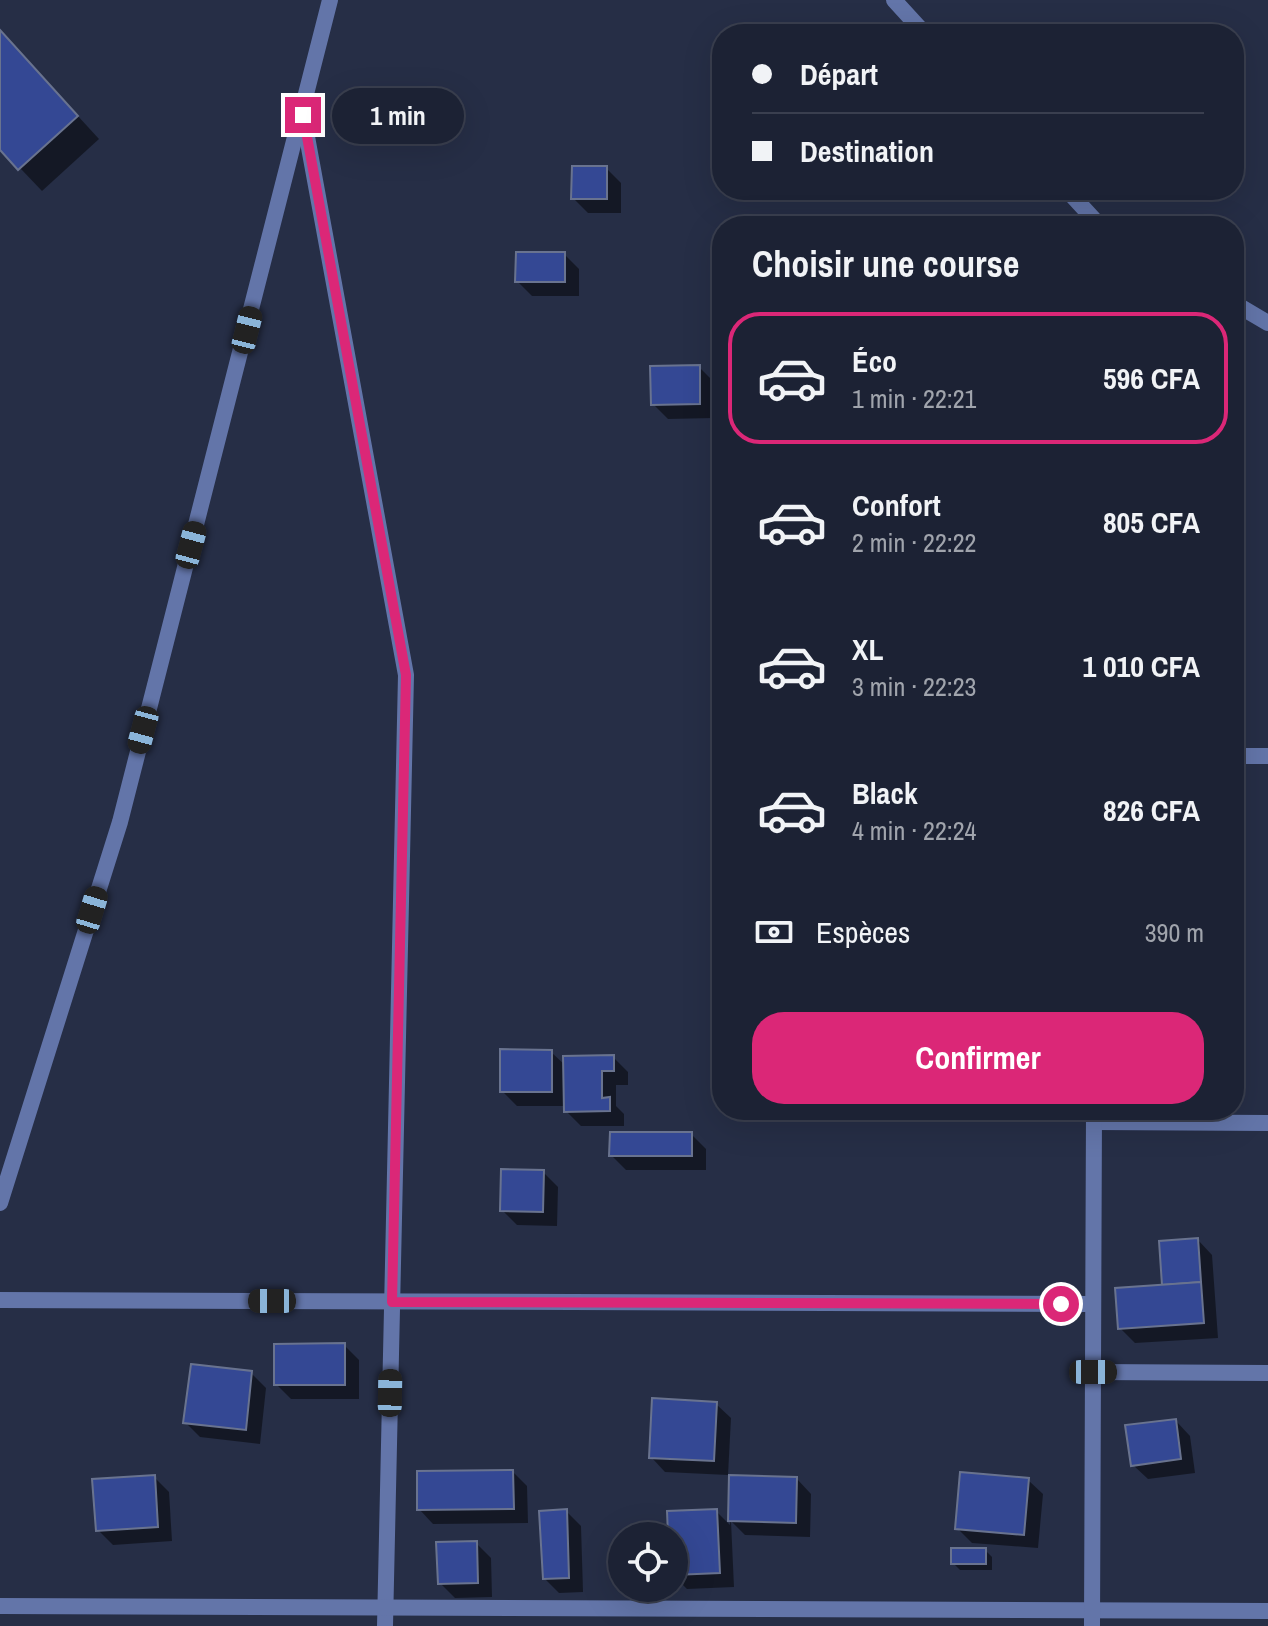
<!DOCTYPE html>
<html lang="fr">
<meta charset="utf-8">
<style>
:root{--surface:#1c2234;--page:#292f40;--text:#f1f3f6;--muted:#a0a4ac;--line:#3a3f4f;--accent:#db2777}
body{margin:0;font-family:"Archivo Narrow",sans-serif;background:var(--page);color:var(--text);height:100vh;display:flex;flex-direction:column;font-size:30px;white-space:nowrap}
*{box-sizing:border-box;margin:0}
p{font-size:26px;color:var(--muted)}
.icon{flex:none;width:44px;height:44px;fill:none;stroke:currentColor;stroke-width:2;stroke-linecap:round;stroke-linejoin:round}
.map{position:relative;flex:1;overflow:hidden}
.sheet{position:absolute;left:712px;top:216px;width:532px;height:904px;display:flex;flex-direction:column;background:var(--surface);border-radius:32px;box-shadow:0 8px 32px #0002,0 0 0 2px var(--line)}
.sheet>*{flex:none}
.hud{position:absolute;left:712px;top:24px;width:532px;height:176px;border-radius:32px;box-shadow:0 8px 32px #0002,0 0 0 2px var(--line);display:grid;align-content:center;height:176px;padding:0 40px;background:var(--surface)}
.tools{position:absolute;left:608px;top:1522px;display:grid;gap:16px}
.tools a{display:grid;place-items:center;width:80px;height:80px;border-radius:50%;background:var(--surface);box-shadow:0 8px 32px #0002,0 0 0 2px var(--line);font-size:40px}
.end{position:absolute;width:36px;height:36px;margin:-18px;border:10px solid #db2777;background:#fff;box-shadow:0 0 0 4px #fff}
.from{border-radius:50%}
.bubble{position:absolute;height:56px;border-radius:28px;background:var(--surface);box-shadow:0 8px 32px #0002,0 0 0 2px var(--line);font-size:26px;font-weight:800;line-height:56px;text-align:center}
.car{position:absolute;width:24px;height:48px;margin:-24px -12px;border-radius:10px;box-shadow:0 0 6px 2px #0007;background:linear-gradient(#222 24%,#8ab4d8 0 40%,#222 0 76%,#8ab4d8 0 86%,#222 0)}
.hud b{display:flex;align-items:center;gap:28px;height:76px;font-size:30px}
.hud b+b{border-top:2px solid var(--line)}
.hud i{width:20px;height:20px;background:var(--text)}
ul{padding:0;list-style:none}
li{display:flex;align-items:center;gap:24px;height:132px;margin:0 16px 12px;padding:0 24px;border:4px solid transparent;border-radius:32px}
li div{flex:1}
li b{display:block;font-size:30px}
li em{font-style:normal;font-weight:800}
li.active{border-color:var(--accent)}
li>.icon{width:72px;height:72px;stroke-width:1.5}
h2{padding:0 40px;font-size:36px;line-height:96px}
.pay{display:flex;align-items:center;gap:20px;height:88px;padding:0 40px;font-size:30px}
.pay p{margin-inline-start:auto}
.primary-button{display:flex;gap:16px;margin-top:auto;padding:16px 40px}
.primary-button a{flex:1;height:92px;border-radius:32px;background:var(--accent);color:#fff;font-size:32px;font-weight:800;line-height:92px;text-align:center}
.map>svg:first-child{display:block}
.shadow{fill:#0007}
.building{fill:#344894;stroke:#69738f;stroke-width:2}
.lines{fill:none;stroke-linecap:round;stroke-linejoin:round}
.street{stroke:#6375a9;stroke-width:16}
.route{stroke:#db2777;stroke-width:10}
</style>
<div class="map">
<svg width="1268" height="1626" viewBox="0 0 1268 1626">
<rect width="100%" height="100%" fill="#262e46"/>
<g class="shadow">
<path d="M0,31L99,139L42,191L0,147Z"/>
<path d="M606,168L621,183V213H588L573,198Z"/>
<path d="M564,254L579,269V296H532L517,281Z"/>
<path d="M699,367L714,382V418L668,419L653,404Z"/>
<path d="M551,1052L566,1066L613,1057L628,1072V1085H616V1106L624,1114V1126H581L566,1111V1106H517L502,1091Z"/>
<path d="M691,1134L706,1149V1170H626L611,1155Z"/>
<path d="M543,1172L558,1187L557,1226L517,1225L502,1210Z"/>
<path d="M1198,1240L1212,1255L1218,1338L1135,1343L1120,1328L1164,1286Z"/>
<path d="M344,1345L359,1360V1399H291L276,1384Z"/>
<path d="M251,1373L266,1388L260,1444L200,1437L185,1422Z"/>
<path d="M716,1404L731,1418L728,1475L665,1472L651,1457Z"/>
<path d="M1176,1421L1190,1436L1195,1473L1148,1479L1133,1465Z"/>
<path d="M513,1472L527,1486L528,1523L433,1524L419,1509Z"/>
<path d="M154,1477L169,1492L172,1541L113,1545L98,1530Z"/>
<path d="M731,1477L797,1479L811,1494L810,1537L745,1535L731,1521L734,1587L687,1589L674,1576V1536H670L716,1511L730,1525Z"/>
<path d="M1028,1480L1043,1494L1038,1548L972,1543L957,1528Z"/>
<path d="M566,1511L581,1526L583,1592L559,1593L544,1578Z"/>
<path d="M476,1543L491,1558L492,1597L455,1598L440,1583Z"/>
<path d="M985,1550L992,1557V1570H960L953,1563Z"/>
</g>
<g class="building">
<path d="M0,30L78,116L18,170L0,150Z"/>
<path d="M572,166H607V199H571Z"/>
<path d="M516,252H565V282H515Z"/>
<path d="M700,365V404L651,405L650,366Z"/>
<path d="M500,1049L552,1050V1092H500Z"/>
<path d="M614,1055V1071H602V1098L610,1097V1111L564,1112L563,1056Z"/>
<path d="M610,1132H692V1156H609Z"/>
<path d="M501,1169L544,1170L543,1212L500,1211Z"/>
<path d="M1198,1238L1201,1282L1162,1285L1159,1241Z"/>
<path d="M1201,1282L1204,1323L1118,1329L1115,1288Z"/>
<path d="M345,1343V1385H274V1344Z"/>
<path d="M191,1364L252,1371L246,1430L183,1423Z"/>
<path d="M652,1398L717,1402L714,1461L649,1458Z"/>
<path d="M1176,1419L1181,1459L1131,1466L1125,1425Z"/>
<path d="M513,1470L514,1509L417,1510V1471Z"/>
<path d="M960,1472L1029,1478L1024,1535L955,1529Z"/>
<path d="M155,1475L158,1527L96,1531L92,1479Z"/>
<path d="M729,1475L797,1477L796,1523L728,1521Z"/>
<path d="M567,1509L569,1578L543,1579L539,1511Z"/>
<path d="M717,1509L720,1573L674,1575V1536H668L667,1511Z"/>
<path d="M477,1541L478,1583L438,1584L436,1542Z"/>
<rect x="951" y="1548" width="35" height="16"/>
</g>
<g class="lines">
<g class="street">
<path d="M894,0L925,34"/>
<path d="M303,115L406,675L385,1626"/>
<path d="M1067,190L1100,226"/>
<path d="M1234,303L1268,323"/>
<path d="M1234,756H1268"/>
<path d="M1094,1122L1268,1123"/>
<path d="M0,1203L120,822L330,0"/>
<path d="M0,1300L1093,1304"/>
<path d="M1093,1372L1268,1373"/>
<path d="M0,1606L1268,1611"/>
<path d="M1092,1626L1094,1110"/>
</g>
</g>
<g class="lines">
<path class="route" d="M303,115L406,675L392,1302L1061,1304"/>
</g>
</svg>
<div class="tools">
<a><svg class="icon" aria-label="locate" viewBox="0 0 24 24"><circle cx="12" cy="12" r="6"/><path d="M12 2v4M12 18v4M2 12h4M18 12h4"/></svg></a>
</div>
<i class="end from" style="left:1061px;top:1304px"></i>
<i class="end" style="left:303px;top:115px"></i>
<div class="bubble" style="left:332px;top:88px;width:132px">1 min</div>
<i class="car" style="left:247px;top:330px;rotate:14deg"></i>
<i class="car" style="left:191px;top:545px;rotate:15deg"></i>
<i class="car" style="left:143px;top:730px;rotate:195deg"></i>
<i class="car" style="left:92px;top:910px;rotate:17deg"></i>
<i class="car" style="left:272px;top:1301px;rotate:270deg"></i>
<i class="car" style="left:1093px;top:1372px;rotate:90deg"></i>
<i class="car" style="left:390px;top:1393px;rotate:1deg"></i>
<div class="hud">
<b><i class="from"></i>Départ</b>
<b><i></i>Destination</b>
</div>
<section class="sheet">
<h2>Choisir une course</h2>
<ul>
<li class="active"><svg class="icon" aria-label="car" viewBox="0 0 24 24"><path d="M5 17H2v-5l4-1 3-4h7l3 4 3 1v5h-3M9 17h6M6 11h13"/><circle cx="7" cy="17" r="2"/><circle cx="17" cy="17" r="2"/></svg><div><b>Éco</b><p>1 min · 22:21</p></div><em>596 CFA</em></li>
<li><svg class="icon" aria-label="car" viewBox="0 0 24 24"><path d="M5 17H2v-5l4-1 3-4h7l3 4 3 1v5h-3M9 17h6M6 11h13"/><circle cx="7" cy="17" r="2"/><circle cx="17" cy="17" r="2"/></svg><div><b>Confort</b><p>2 min · 22:22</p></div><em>805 CFA</em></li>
<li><svg class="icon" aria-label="car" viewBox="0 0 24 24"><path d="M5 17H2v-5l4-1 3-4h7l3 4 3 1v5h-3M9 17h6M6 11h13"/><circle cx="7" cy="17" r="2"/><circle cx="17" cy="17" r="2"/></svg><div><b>XL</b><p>3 min · 22:23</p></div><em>1 010 CFA</em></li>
<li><svg class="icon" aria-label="car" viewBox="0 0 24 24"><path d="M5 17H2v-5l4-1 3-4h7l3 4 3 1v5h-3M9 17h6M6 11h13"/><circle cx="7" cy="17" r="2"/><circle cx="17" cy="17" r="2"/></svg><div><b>Black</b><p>4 min · 22:24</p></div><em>826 CFA</em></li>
</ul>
<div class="pay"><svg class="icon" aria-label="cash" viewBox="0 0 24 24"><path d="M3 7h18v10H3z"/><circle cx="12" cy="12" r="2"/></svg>Espèces<p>390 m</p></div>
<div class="primary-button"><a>Confirmer</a></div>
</section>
</div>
